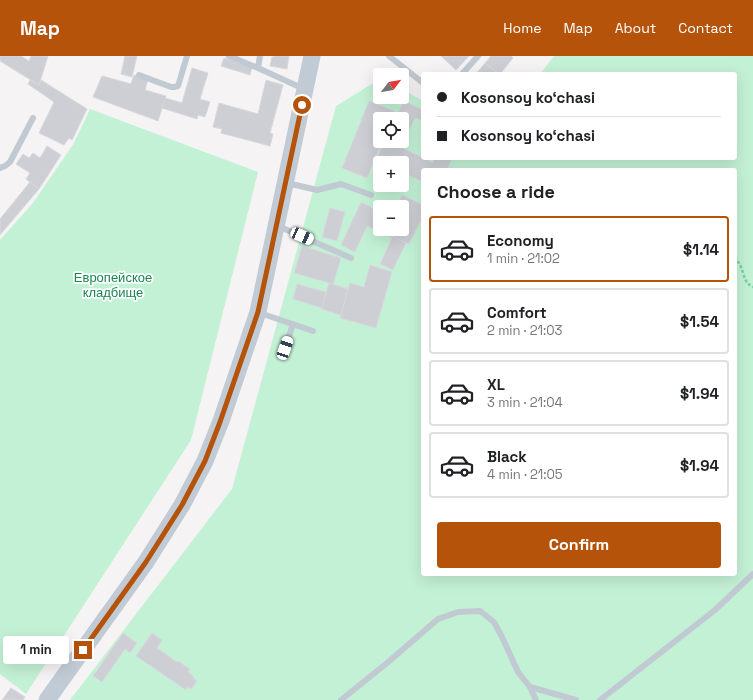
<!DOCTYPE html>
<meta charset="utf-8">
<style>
:root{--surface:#fff;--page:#f2f2f2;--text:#202124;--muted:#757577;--line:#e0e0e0;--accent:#b45309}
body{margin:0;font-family:"Space Grotesk",sans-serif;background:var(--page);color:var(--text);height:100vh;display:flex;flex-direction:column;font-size:15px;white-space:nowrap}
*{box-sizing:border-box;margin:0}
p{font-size:13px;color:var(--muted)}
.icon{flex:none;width:22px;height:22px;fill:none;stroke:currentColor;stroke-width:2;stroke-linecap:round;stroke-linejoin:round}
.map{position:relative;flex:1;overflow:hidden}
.panel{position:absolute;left:421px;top:112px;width:316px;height:408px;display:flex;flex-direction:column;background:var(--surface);border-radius:4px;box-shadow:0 4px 16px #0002}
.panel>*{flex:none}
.banner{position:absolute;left:421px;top:16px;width:316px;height:88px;border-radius:4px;box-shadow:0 4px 16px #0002;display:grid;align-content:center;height:88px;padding:0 16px;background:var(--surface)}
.needle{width:26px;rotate:59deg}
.tools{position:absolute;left:373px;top:12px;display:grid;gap:8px}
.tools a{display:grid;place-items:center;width:36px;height:36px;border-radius:4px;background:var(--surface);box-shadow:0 4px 16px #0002;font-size:20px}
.end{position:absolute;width:18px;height:18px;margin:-9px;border:5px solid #b45309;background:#fff;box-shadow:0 0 0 2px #fff}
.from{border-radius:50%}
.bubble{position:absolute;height:28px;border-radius:4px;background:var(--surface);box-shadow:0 4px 16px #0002;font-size:13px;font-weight:700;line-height:28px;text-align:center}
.car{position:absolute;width:12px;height:24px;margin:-12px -6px;border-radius:5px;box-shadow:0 0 3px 1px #0007;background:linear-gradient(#fff 24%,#345 0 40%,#fff 0 76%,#345 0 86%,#fff 0)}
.banner b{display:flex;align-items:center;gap:14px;height:38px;font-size:15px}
.banner b+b{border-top:1px solid var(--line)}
.banner i{width:10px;height:10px;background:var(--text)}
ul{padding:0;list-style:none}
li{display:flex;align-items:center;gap:12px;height:66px;margin:0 8px 6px;padding:0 8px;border:2px solid var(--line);border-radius:4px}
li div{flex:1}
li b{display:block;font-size:15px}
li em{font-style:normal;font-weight:700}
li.selected{border-color:var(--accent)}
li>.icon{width:36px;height:36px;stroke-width:1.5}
h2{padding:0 16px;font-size:18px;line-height:48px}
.button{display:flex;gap:8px;margin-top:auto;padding:8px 16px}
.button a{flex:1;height:46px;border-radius:4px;background:var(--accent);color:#fff;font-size:16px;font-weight:700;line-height:46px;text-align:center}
header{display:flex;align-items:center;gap:24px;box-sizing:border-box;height:56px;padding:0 20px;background:var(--accent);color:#fff}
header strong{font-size:19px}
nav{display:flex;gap:22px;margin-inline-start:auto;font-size:14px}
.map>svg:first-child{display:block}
.green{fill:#c3f1d5;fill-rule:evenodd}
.building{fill:#cdcfd5;stroke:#d7d9de}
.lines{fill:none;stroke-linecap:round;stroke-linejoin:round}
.path{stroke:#7ad0a6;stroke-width:2.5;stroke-dasharray:3 2;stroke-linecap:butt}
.lane{stroke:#c1cad2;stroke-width:6}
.secondary{stroke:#c1cbd6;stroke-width:17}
.route{stroke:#b45309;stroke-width:5}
.labels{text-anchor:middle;stroke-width:3.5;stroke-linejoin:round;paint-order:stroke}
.park-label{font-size:13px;fill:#17864f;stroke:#fff}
</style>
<header>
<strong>Map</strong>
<nav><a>Home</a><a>Map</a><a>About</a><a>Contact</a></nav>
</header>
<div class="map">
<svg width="753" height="644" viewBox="0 0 753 644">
<rect width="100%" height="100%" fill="#f5f3f3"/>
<g class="green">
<path d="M554,0H753V644H70L232,433L336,50L380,23V41H402V33L423,45V102H735V18H540ZM380,63H402V85H380ZM380,107H402V129H380ZM423,114H735V518H423ZM380,151H402V173H380Z"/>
<path d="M90,53L258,116L191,384L26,638L0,618V184L33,147L74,87Z"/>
</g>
<g class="building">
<path d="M0,0H21L29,5L31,0H48L39,29L0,5Z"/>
<path d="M125,0H137L132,21L121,18Z"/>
<path d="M274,0H289L287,13L270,10L272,1H274Z"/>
<path d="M441,0H469L456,14Z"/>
<path d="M491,0H511L513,2L500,18H499L485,7Z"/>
<path d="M224,2L252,11L250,19L221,10Z"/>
<path d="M485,7L499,18H476Z"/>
<path d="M192,12L208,17L200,43L210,46L205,61L198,59L197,63L162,52L165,42L182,47Z"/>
<path d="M134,19L148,23L145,34L166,40L158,65L93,41L102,20L131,28Z"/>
<path d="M30,24L39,29L41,24L87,53L72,84L69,82L64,89L39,77L54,46L28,28Z"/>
<path d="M266,24L283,29L270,77L273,78L270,90L221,77L222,73L213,71L219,47L258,58Z"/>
<path d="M369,45L394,55L391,63H380V85H382L367,122L342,112Z"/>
<path d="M404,45L423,54V65L415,62L401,91L433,107L435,102H452L447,114H423V126L402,116V107H384L376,103L385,85H402V63H395Z"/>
<path d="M47,90L61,99L39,133L26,123L30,117L16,108L23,98L29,102L33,97L40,102Z"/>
<path d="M30,126L39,133L0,179V163Z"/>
<path d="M402,139L423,149V160L409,188L385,177L386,173H402V151H397Z"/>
<path d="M361,146L380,156V173H386L385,177L406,187L393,214L380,208L392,182L367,170L355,196L341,189Z"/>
<path d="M330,152L345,156L337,185L322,181Z"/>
<path d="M302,190L341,202L333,228L294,217Z"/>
<path d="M370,209L392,216L376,272L340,262L350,227L364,231Z"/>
<path d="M329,227L348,233L341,259L321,253Z"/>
<path d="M297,228L326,236L322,252L293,243Z"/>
<path d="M123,577L137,587L130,597L125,593L102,626L93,620Z"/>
<path d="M152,577L162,584L157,592L177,606L178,605L190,613L188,616L194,621L193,622L197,625L191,633L188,631L186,634L136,600Z"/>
<path d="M11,632L25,641L23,644H2Z"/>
</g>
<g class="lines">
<path class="path" d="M735,201C737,204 739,207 741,211C744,218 744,227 753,231"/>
<g class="lane">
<path d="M229,0L258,12L304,33"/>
<path d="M389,0L423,27"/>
<path d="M258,12L260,0"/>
<path d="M462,18L478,0"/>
<path d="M139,19L171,31H174L178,30L187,0"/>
<path d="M0,112L5,110L10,106L33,62"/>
<path d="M287,127L317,134L341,128L371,139"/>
<path d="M278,170L351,202"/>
<path d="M260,257L313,275"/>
<path d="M285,292L293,268"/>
<path d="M530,631L576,644"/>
<path d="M341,644L387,607L438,563L458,556L480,555L494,566L503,583L518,616L530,631L536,644"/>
<path d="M600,644L715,554L753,518"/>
</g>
<path class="secondary" d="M47,644L146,506L182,449L205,405L221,365L258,256L312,0"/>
</g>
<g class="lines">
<path class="route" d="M83,594L146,506L182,449L205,405L220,366L258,256L302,49"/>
</g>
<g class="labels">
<g class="park-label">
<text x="113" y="226">Европейское<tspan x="113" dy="15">кладбище</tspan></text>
</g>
</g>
</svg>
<div class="tools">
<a><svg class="needle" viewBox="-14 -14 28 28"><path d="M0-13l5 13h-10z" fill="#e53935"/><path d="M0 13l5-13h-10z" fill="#757577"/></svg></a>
<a><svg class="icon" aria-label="locate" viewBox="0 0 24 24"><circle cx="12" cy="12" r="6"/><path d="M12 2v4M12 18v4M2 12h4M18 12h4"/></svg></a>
<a>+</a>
<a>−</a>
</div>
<i class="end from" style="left:302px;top:49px"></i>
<i class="end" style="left:83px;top:594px"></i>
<div class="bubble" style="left:3px;top:580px;width:66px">1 min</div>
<i class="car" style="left:302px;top:180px;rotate:114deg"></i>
<i class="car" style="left:285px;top:292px;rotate:19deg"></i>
<div class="banner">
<b><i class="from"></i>Kosonsoy koʻchasi</b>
<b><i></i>Kosonsoy koʻchasi</b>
</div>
<section class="panel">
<h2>Choose a ride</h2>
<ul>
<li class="selected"><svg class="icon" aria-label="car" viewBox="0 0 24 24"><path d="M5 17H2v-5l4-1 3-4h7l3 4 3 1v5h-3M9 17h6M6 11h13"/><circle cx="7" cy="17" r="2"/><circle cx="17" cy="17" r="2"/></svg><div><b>Economy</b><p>1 min · 21:02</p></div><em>$1.14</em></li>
<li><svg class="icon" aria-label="car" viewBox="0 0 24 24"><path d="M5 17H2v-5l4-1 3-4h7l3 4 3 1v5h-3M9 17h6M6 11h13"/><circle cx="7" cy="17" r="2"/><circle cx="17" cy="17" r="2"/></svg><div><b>Comfort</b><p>2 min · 21:03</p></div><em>$1.54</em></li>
<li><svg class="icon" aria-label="car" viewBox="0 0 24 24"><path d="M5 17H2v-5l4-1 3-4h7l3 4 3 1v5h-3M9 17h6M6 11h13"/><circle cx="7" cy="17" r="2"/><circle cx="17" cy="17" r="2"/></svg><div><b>XL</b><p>3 min · 21:04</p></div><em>$1.94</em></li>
<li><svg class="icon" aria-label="car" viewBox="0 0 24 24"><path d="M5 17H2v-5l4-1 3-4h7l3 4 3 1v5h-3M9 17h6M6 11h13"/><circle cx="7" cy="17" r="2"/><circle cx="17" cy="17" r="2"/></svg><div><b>Black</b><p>4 min · 21:05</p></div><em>$1.94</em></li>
</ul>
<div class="button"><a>Confirm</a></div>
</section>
</div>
